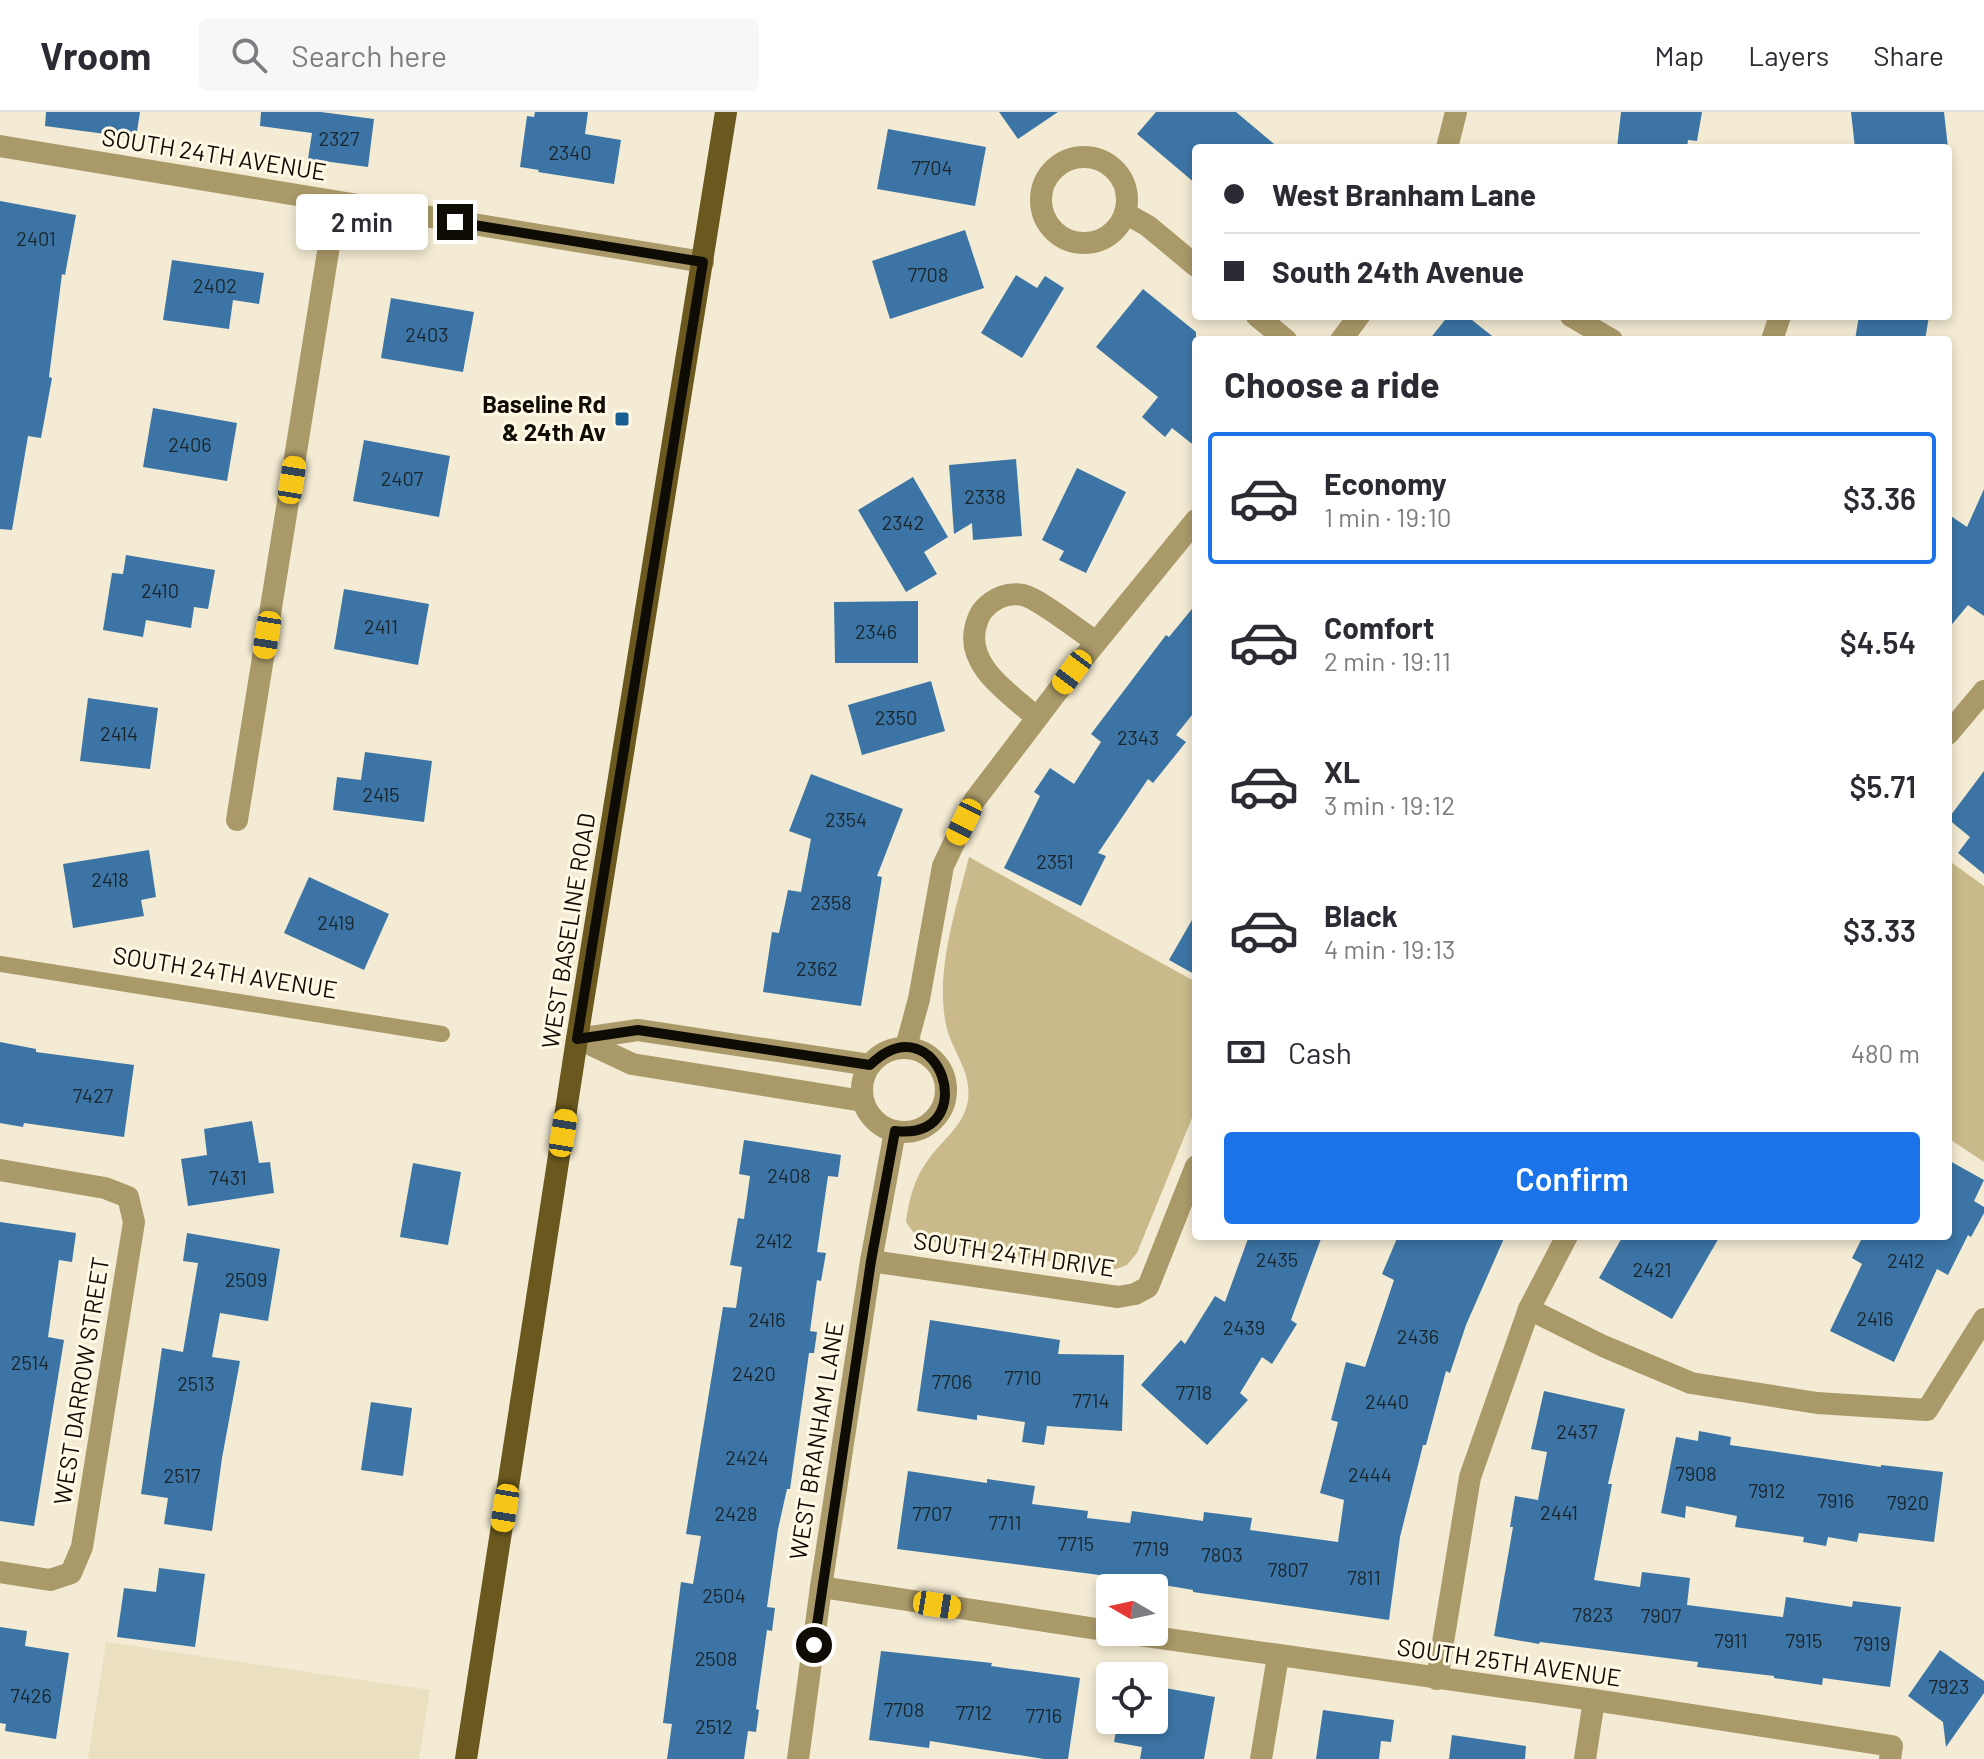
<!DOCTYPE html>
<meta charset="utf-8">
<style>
:root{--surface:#fff;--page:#f7f7f7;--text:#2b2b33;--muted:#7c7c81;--line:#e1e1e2;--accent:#1a73e8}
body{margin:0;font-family:Barlow,sans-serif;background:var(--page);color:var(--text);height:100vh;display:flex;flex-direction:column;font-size:30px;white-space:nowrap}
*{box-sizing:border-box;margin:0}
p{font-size:26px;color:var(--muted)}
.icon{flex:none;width:44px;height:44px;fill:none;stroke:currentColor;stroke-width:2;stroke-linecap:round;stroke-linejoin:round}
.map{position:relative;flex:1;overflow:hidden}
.details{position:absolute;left:1192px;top:224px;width:760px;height:904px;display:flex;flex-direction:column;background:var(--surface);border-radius:8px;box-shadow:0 4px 12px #0003}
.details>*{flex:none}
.banner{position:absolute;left:1192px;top:32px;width:760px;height:176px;border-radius:8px;box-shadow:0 4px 12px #0003;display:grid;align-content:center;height:176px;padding:0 32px;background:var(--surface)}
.needle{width:52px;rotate:279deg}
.tools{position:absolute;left:1096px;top:1462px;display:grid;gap:16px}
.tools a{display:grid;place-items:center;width:72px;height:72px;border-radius:8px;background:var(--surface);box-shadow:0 4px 12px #0003;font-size:40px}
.end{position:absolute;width:36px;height:36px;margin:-18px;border:10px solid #0f0c05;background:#fff;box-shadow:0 0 0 4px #fff}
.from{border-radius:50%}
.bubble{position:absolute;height:56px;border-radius:8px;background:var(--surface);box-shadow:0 4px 12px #0003;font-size:26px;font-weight:600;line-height:56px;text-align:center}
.car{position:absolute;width:24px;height:48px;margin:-24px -12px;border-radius:10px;box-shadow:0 0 6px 2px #0007;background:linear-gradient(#f5c518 24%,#345 0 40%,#f5c518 0 76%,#345 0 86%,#f5c518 0)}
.banner b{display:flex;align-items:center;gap:28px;height:76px;font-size:30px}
.banner b+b{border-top:2px solid var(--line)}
.banner i{width:20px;height:20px;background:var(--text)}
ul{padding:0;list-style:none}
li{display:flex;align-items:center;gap:24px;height:132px;margin:0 16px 12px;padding:0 16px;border:4px solid transparent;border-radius:8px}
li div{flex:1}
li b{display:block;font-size:30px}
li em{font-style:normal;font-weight:600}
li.on{border-color:var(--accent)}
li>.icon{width:72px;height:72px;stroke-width:1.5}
h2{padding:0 32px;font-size:36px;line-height:96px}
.pay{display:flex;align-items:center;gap:20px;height:88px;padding:0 32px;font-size:30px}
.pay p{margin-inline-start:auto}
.action{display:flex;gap:16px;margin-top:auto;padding:16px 32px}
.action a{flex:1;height:92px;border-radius:8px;background:var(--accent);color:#fff;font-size:32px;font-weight:600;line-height:92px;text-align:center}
header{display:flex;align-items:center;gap:48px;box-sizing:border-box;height:112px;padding:0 40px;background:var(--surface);border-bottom:2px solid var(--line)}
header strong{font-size:38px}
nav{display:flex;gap:44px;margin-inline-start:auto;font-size:28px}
.search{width:560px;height:72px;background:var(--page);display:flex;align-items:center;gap:20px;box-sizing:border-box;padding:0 28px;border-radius:8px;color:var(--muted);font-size:30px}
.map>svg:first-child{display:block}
.built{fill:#eae0c1}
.green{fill:#caba8b}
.building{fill:#3c75a5}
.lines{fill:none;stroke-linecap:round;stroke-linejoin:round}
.service{stroke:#ab9a69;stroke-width:16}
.minor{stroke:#ab9a69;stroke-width:22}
.primary{stroke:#6a581e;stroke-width:22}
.route{stroke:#0f0c05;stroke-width:10}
.poi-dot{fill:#185f93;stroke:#fff9e5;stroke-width:3}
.labels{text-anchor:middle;stroke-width:6;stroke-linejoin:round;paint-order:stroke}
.number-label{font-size:20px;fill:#1a262d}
.street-label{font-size:24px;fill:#0f0c05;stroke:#fff9e5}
.poi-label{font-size:24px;font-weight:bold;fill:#0f0c05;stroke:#fff9e5;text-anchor:end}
</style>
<header>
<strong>Vroom</strong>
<div class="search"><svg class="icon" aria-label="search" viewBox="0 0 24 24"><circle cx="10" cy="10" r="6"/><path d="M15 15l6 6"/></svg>Search here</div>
<nav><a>Map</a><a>Layers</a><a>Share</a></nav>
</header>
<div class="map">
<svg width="1984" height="1647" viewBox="0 0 1984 1647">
<rect width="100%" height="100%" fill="#f3ebd3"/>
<path class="built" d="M106,1530L430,1578L419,1647H88Z"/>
<g class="green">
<path d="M969,745L1196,870V996L1137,1141L1127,1153L1116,1157L1006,1144L918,1127L906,1110C909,1087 914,1067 928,1048C942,1028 964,1014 968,988C972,959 952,940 946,913C935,859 956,797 969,745Z"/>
<path d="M1948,748L1984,774V1050L1948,1026Z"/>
</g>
<g class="building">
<path d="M46,0H140L136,26L45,14Z"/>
<path d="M261,0H321L374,7L368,55L308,47L312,21L260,14Z"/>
<path d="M535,0H588L585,22L621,28L614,72L538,60L539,58L520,55L527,4L534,5Z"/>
<path d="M999,0H1058L1018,27Z"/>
<path d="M1156,0H1236L1279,36H1196V72L1137,22Z"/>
<path d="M1621,0H1702L1697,29L1688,28L1687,36H1617Z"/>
<path d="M1851,0H1944L1948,36H1855Z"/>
<path d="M888,17L986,35L975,94L877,77Z"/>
<path d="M0,89L76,103L65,163L62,162L49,265L52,266L41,326L28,324L12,418L0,417Z"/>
<path d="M965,118L984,176L890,207L872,149Z"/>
<path d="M172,148L264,161L259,192L233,188L229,217L163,208Z"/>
<path d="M1016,163L1037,176L1045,164L1064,176L1022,246L981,221Z"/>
<path d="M1143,177L1196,220V335L1172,316L1165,325L1142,305L1158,285L1096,235Z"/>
<path d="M391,186L474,200L463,260L381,246Z"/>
<path d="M1448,204H1467L1497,228H1429Z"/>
<path d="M1859,204H1929L1925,228H1855Z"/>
<path d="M153,296L237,311L227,369L143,355Z"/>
<path d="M364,328L450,344L439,405L353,389Z"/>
<path d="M1016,347L1022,424L973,428L972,411L954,422L949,353Z"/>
<path d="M1077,356L1126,380L1086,461L1059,448L1064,439L1042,428Z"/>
<path d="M913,365L948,425L924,440L937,462L906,480L858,398Z"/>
<path d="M1984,377V504L1968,493L1948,517V402L1967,415Z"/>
<path d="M126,443L215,458L208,497L194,495L191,516L146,508L143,525L103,518L112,461L123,462Z"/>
<path d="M344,477L429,492L418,553L334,537Z"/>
<path d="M918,489V551H835L834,490Z"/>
<path d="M1196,492V598L1176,623L1186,630L1153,671L1148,667L1098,741L1106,744L1081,794L1004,756L1040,684L1034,680L1050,656L1074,672L1101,630L1091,622L1166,523L1169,525Z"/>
<path d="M931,569L945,619L862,643L848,593Z"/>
<path d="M88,586L158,596L150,657L80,649Z"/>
<path d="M365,640L432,649L424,710L333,698L337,665L361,668Z"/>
<path d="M1984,659V762L1958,741L1970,725L1948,707Z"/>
<path d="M811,662L903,697L877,764L882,765L861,894L763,880L772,820L779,821L788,778L801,780L811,727L789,719Z"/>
<path d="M149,738L156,785L141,788L144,804L73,816L63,752Z"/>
<path d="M309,765L389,802L364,858L284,821Z"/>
<path d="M1196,801V863L1169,848Z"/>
<path d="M0,930L36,937V940L134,953L124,1025L24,1011L23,1015L0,1011Z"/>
<path d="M252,1009L259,1051L270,1050L274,1081L188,1094L181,1047L207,1043L204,1017Z"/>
<path d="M744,1028L841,1043L838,1065L828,1064L817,1140L826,1141L821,1169L817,1168L810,1219L817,1220L814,1241H809L790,1377H787L778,1417L767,1495L775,1496L772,1519L767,1518L756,1597L759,1598L756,1620L748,1619L744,1647H667L672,1612L663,1611L681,1470L693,1472L701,1424L686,1422L723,1195L736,1196L742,1155L730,1153L738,1106L744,1107L750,1064L739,1062Z"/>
<path d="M1948,1048L1984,1068L1974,1089L1984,1095V1101L1971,1125L1968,1123L1948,1163L1937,1157L1894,1250L1830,1219L1862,1152L1852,1146L1863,1124H1948Z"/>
<path d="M413,1051L461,1060L448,1133L400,1125Z"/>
<path d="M0,1110L76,1121L72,1150L59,1148L48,1225L64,1228L34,1414L0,1409Z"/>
<path d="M187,1121L280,1137L268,1209L220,1201L212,1245L240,1249L222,1346L212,1419L164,1412L168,1386L141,1382L162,1236L183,1240L198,1151L183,1149Z"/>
<path d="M1249,1124H1322L1291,1208L1297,1212L1272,1252L1262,1245L1240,1281L1248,1288L1207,1333L1141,1273L1181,1228L1185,1232L1215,1184L1225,1190Z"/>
<path d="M1398,1124H1505L1466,1213L1450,1261L1446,1259L1426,1333H1423L1400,1425L1389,1508L1193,1480V1478L1123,1466L897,1437L908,1359L987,1371V1367L1035,1374L1032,1392L1088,1399L1087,1406L1130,1411L1132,1399L1203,1409L1204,1400L1252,1406L1250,1418L1338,1430L1344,1388L1320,1381L1338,1310L1331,1308L1346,1250L1365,1255L1394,1168L1382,1162Z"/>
<path d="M1623,1124H1720L1672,1207L1599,1166Z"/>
<path d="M930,1208L1060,1228L1058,1242L1124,1243L1122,1319L1047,1314L1044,1333L1022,1330L1025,1310L977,1303V1308L917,1299Z"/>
<path d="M1544,1279L1625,1297L1608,1372H1612L1594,1468L1640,1475L1642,1460L1690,1466L1687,1493L1783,1505L1786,1485L1852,1495L1853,1489L1901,1495L1890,1575L1823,1566L1822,1573L1774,1566V1564L1697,1555L1698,1550L1540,1530L1539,1532L1494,1524L1513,1415H1510L1515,1384L1538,1388L1547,1340L1531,1337Z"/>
<path d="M371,1290L412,1296L403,1364L361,1358Z"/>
<path d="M1699,1319L1731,1325L1730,1333L1881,1355V1353L1943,1360L1934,1430L1859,1421L1857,1430L1828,1425L1826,1434L1803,1430L1804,1425L1735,1415L1737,1404L1686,1394L1685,1406L1661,1401L1676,1325L1698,1329Z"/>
<path d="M159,1456L205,1462L195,1535L117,1525L124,1476L156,1480Z"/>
<path d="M0,1515L27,1519L25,1534L69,1541L56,1627L5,1619L6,1612L0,1611Z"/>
<path d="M1940,1538L1984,1569V1581L1946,1635L1943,1610L1908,1584Z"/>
<path d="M881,1539L992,1551L991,1554L1080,1566L1068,1647H1044L930,1629L929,1636L869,1628Z"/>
<path d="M1154,1574L1215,1585L1204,1647H1140L1142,1635L1114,1630L1118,1608H1154Z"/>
<path d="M1323,1598L1394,1608L1391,1630L1381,1629L1379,1647H1316Z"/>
<path d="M1452,1623L1526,1634L1525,1647H1449Z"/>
</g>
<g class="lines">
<path class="service" d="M0,852L442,922"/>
<g class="minor">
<path d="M0,34L703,150"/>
<path d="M1447,36L1456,0"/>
<circle cx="1084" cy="88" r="43"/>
<path d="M1125,101L1148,114L1196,154"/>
<path d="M1257,204L1286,228"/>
<path d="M1571,204L1612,228"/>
<path d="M1341,228L1359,204"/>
<path d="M1772,228L1780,204"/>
<path d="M1037,606C1011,582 964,554 976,513C978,507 979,502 984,497C994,486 1008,480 1023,483C1040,487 1079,519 1096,530"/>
<path d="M1948,622L1984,579"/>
<path d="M237,708L336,90"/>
<path d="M577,927L638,918L870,953"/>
<path d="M579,927L632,952L863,989"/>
<path d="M906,935L919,887L943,754L974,689L1072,560L1196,408"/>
<circle cx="904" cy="978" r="42"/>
<path d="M0,1058L105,1076L128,1085L134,1110L82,1435L71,1461L50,1468L0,1460"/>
<path d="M871,1149L1118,1185L1135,1182L1148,1175L1196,1054"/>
<path d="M1529,1197L1603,1234L1691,1271L1817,1291L1927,1298L1984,1207"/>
<path d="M821,1475L1110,1519"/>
<path d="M1118,1520L1594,1588L1892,1634L1890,1647"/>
<path d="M1437,1567L1470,1365L1529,1197L1567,1124"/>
<path d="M798,1647L821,1475L871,1149L895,1019"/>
<path d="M1261,1647L1278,1544"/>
<path d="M1585,1647L1594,1588"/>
</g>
<path class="primary" d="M466,1647L577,927L726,0"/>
</g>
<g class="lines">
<path class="route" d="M455,110L703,150L577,927L638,918L870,953C939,886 985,1029 895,1019L871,1149L814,1533"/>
</g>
<rect class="poi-dot" x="614" y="299" width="16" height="16" rx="4"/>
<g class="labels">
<g class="number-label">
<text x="339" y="34">2327</text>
<text x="570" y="48">2340</text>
<text x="932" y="63">7704</text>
<text x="36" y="134">2401</text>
<text x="928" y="170">7708</text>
<text x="215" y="181">2402</text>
<text x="427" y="230">2403</text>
<text x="190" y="340">2406</text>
<text x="402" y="374">2407</text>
<text x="985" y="392">2338</text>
<text x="903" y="418">2342</text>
<text x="160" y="486">2410</text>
<text x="381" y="522">2411</text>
<text x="876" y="527">2346</text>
<text x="896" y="613">2350</text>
<text x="119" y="629">2414</text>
<text x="1138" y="633">2343</text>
<text x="381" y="690">2415</text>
<text x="846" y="715">2354</text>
<text x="1055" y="757">2351</text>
<text x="110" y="775">2418</text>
<text x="831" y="798">2358</text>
<text x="336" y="818">2419</text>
<text x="817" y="864">2362</text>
<text x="93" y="991">7427</text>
<text x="789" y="1071">2408</text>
<text x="228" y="1073">7431</text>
<text x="774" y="1136">2412</text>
<text x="1277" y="1155">2435</text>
<text x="1906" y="1156">2412</text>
<text x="1652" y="1165">2421</text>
<text x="246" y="1175">2509</text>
<text x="1875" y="1214">2416</text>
<text x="767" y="1215">2416</text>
<text x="1244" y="1223">2439</text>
<text x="1418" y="1232">2436</text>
<text x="30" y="1258">2514</text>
<text x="754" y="1269">2420</text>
<text x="1023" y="1273">7710</text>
<text x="952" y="1277">7706</text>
<text x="196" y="1279">2513</text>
<text x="1194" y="1288">7718</text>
<text x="1091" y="1296">7714</text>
<text x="1387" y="1297">2440</text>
<text x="1577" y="1327">2437</text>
<text x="747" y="1353">2424</text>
<text x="1696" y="1369">7908</text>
<text x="1370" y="1370">2444</text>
<text x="182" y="1371">2517</text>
<text x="1767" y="1386">7912</text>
<text x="1836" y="1396">7916</text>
<text x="1908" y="1398">7920</text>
<text x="1559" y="1408">2441</text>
<text x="736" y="1409">2428</text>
<text x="932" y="1409">7707</text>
<text x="1005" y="1418">7711</text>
<text x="1076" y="1439">7715</text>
<text x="1151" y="1444">7719</text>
<text x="1222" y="1450">7803</text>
<text x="1288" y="1465">7807</text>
<text x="1364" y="1473">7811</text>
<text x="724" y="1491">2504</text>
<text x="1593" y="1510">7823</text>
<text x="1661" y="1511">7907</text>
<text x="1731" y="1536">7911</text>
<text x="1804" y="1536">7915</text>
<text x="1872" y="1539">7919</text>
<text x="716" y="1554">2508</text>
<text x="1949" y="1582">7923</text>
<text x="31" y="1591">7426</text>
<text x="904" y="1605">7708</text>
<text x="974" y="1608">7712</text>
<text x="1044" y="1611">7716</text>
<text x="714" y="1622">2512</text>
</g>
<g class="street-label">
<text transform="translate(214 43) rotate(9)" y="8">SOUTH 24TH AVENUE</text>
<text transform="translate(569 819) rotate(-81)" y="8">WEST BASELINE ROAD</text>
<text transform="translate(225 861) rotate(9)" y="8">SOUTH 24TH AVENUE</text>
<text transform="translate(1014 1143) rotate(8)" y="8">SOUTH 24TH DRIVE</text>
<text transform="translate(82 1269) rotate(-81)" y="8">WEST DARROW STREET</text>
<text transform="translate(817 1329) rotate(-81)" y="8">WEST BRANHAM LANE</text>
<text transform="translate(1509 1551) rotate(8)" y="8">SOUTH 25TH AVENUE</text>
</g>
<g class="poi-label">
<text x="606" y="301">Baseline Rd<tspan x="606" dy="28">&amp; 24th Av</tspan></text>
</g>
</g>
</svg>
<div class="tools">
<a><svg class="needle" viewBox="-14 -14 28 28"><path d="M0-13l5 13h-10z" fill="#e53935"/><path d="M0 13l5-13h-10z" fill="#7c7c81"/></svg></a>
<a><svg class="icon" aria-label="locate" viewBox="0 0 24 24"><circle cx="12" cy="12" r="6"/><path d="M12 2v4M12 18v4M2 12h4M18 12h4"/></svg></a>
</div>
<i class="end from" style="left:814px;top:1533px"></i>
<i class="end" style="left:455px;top:110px"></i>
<div class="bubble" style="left:296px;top:82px;width:132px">2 min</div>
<i class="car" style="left:292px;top:368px;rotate:9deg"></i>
<i class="car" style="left:267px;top:523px;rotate:189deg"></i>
<i class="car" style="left:1072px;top:560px;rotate:217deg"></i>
<i class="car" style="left:964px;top:710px;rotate:206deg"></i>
<i class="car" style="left:563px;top:1021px;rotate:9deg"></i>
<i class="car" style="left:505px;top:1396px;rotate:189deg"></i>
<i class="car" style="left:937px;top:1493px;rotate:99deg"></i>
<div class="banner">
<b><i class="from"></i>West Branham Lane</b>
<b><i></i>South 24th Avenue</b>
</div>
<section class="details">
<h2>Choose a ride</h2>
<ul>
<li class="on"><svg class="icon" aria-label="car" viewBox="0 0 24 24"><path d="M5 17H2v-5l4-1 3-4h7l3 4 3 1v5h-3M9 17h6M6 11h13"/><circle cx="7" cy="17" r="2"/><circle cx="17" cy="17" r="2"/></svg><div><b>Economy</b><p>1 min · 19:10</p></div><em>$3.36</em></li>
<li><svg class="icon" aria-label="car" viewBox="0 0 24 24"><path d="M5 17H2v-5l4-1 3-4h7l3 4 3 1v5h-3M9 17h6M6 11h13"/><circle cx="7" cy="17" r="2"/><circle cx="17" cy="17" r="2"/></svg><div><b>Comfort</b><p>2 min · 19:11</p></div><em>$4.54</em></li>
<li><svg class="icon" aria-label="car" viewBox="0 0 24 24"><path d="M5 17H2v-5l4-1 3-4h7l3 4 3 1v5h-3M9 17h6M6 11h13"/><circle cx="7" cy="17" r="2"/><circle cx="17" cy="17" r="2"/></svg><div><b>XL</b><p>3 min · 19:12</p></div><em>$5.71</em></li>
<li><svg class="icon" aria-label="car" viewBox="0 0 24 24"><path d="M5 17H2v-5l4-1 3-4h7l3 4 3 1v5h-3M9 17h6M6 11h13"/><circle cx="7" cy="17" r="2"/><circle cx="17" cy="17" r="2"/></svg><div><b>Black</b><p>4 min · 19:13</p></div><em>$3.33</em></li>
</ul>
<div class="pay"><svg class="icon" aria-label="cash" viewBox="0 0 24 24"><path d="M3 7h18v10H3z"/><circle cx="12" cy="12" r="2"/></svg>Cash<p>480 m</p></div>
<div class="action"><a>Confirm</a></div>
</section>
</div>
